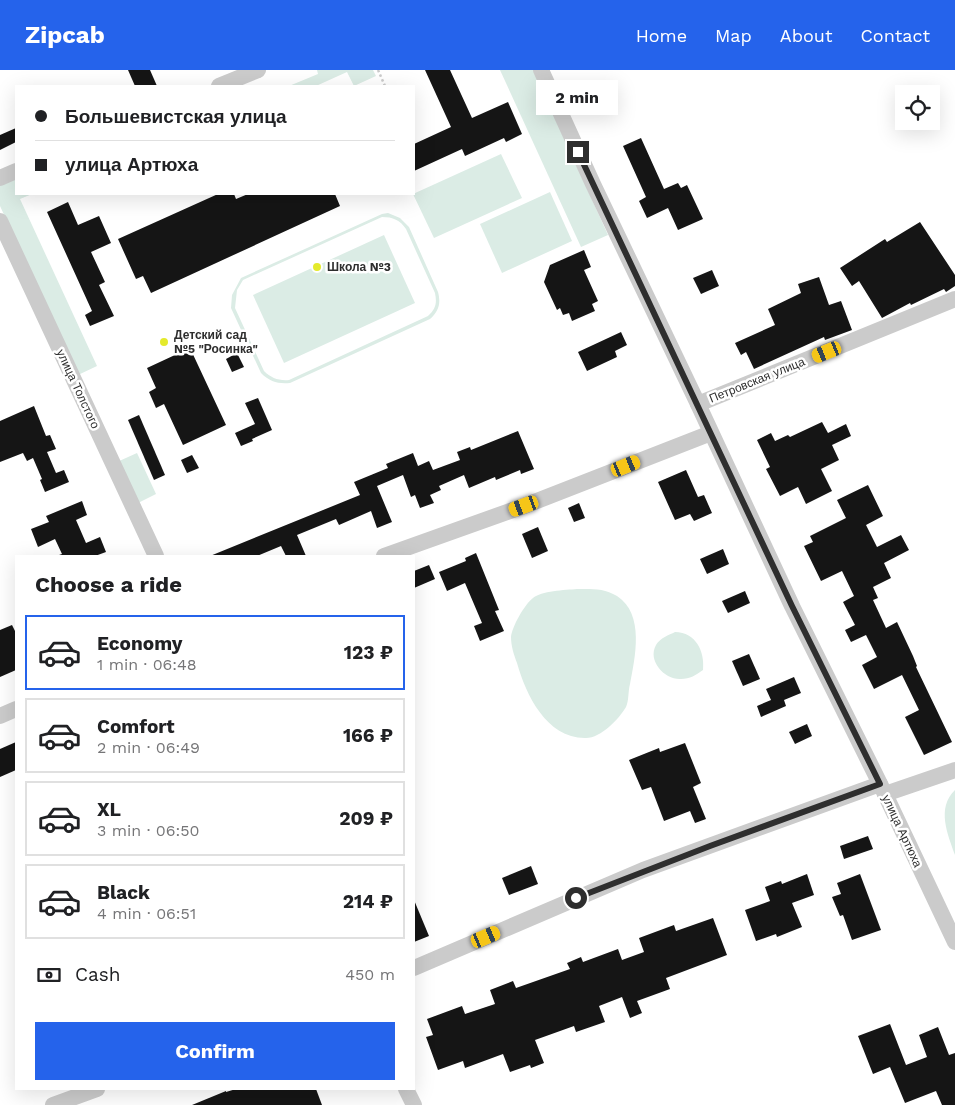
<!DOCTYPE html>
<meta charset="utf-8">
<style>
:root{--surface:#fff;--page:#f2f2f2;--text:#202124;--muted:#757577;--line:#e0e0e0;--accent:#2563eb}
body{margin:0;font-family:"Work Sans",sans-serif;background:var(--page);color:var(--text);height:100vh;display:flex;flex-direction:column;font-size:19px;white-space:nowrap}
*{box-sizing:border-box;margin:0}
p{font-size:16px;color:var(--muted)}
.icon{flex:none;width:28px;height:28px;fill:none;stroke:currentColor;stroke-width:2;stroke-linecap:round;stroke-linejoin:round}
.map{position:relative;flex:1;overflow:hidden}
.details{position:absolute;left:15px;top:485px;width:400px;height:535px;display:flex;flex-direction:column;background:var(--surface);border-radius:0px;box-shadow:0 5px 20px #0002}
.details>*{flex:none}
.guide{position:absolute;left:15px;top:15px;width:400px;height:110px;border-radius:0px;box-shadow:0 5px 20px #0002;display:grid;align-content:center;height:110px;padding:0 20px;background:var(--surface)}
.tools{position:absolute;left:895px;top:15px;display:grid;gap:10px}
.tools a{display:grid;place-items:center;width:45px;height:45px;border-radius:0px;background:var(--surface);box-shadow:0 5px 20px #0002;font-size:25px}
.end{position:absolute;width:22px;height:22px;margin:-11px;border:6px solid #2e2e2e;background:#fff;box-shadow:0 0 0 2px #fff}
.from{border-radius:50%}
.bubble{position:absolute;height:35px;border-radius:0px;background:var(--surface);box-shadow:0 5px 20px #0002;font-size:16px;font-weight:700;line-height:35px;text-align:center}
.car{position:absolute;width:15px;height:30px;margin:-15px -8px;border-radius:6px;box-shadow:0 0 4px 1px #0007;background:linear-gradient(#f5c518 24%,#345 0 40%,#f5c518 0 76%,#345 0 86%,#f5c518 0)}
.guide b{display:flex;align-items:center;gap:18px;height:48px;font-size:19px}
.guide b+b{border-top:1px solid var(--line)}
.guide i{width:12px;height:12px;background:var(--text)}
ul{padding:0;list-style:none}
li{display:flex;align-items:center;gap:15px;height:75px;margin:0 10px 8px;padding:0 10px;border:2px solid var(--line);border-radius:0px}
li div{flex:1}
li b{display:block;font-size:19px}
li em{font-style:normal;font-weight:700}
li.active{border-color:var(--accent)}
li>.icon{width:45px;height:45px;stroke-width:1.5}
h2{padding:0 20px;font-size:22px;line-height:60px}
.pay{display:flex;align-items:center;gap:12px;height:55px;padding:0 20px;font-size:19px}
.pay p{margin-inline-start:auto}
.cta{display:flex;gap:10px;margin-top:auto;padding:10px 20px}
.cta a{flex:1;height:58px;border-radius:0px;background:var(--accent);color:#fff;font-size:20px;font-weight:700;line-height:58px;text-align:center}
header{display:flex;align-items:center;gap:30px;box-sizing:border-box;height:70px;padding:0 25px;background:var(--accent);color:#fff}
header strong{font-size:24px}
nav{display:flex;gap:28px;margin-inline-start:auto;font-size:18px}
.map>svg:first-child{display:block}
.green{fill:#dbece5;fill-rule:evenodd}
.building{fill:#151515}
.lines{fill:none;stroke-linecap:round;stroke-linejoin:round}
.path{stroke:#cbcbcb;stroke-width:2.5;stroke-dasharray:2.5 2.5;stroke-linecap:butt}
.minor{stroke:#cbcbcb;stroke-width:16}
.route{stroke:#2e2e2e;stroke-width:6}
.poi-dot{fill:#e4ea2c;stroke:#fff;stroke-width:2}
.labels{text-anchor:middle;stroke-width:5;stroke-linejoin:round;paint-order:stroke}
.poi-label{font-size:12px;font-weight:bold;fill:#2e2e2e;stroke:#fff;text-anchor:start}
.street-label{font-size:12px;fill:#2e2e2e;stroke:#fff}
</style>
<header>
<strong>Zipcab</strong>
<nav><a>Home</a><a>Map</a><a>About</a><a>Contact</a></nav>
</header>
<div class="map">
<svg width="955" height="1035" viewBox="0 0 955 1035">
<rect width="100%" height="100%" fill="#fff"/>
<g class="green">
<path d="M317,0H373L376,6L354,16L347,2L316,16H289L318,4Z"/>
<path d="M500,0H533L608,165L581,177Z"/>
<path d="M501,84L522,128L434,168L413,124Z"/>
<path d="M16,108V124H32L20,129L97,296L78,305L0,136V115Z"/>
<path d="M550,122L572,171L502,203L480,154Z"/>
<path d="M388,143L400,148L409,157L438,222C441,233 439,241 430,249L290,313C278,314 270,312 261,303L231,238L232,225L241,208L382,144ZM382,147C393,147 400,150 406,159L435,223C437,233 436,239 428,246L289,310C279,311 271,308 264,301L235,238L237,220L243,210Z"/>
<path d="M384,165L415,233L284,293L253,225Z"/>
<path d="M137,383L156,424L136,434L117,392Z"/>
<path d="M577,519C591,519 604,518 617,526C645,544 635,588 630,614C628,621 629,631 626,637C619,649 601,668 586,668C547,669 526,625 517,593C514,585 511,576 511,567C512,557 524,535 533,528C541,521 565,520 577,519Z"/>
<path d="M675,562C696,562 705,582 703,600C696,605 690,609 681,609C665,610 647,591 656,575C660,568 669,565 675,562Z"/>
<path d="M955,720V785C948,765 936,738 955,720Z"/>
</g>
<g class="building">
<path d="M128,0H150L157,16H135Z"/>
<path d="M425,0H450L472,48L508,32L522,64L506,72L504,68L465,86L462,79L414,101V74L451,57Z"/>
<path d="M16,58V72L0,80V65Z"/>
<path d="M641,68L664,119L678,113L681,118L687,115L703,149L678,160L668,138L647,148L639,131L646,127L623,76Z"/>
<path d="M218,124H234L236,129L248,124H335L340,136L151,223L143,206L136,209L118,169Z"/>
<path d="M68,132L78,155L99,146L111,173L91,182L105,212L99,215L114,246L90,256L85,245L92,241L47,142Z"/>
<path d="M920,152L955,205V216L946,222L944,219L911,235L910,233L882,248L859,211L852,216L840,198L885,169L887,172Z"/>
<path d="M584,180L591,197L584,200L598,231L592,234L595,241L572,251L569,243L563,245L560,238L557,240L544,212L550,195Z"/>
<path d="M712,200L719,216L701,224L693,208Z"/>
<path d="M819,207L829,235L841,231L852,260L825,270L824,267L754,299L746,282L741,285L735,273L775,255L768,239L801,223L798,214Z"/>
<path d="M621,262L627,275L615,281L617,287L587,301L578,282Z"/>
<path d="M190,278L226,355L183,375L164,334L156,338L149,322L156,318L147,298Z"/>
<path d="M237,283L244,297L232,302L226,289Z"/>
<path d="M258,328L272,360L252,369L253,371L241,376L235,363L255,354L245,333Z"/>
<path d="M34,336L46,366L50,365L56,379L47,382L56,403L64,400L69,412L45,422L40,410L42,409L33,388L27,391L23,383L0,392V351Z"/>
<path d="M139,345L165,405L154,410L128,350Z"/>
<path d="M822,352L828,363L846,354L851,366L832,375L839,390L821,399L832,421L806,434L798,417L780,426L766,399L770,397L757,370L771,363L775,371L788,365L790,367Z"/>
<path d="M518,361L534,399L521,404L520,400L496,410L495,407L469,418L464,405L439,416L441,420L430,425L434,433L420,438L415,425L411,427L403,405L377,416L392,452L377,458L371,441L339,455L336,449L297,465L306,486H286L281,476L257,486H210L360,425L354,412L388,398L386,394L413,383L418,396L429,391L433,400L460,390L457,382L470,377L471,380Z"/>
<path d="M192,385L199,398L187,403L181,390Z"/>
<path d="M686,400L698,427L704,425L712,443L694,451L690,444L675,450L658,412Z"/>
<path d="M868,415L883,446L866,455L877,477L901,465L909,480L884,493L891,508L873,517L878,528L873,530L886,558L897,552L913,586L917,596L916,597L952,672L924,685L905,647L919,640L902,605L874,619L862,595L877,587L866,565L851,572L845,560L855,555L843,532L854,526L842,501L821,511L804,476L813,472L810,466L846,448L837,430Z"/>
<path d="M82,431L87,445L76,450L86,473L100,467L106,482L95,486H56L62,484L55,469L38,477L31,459L49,452L46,446Z"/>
<path d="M579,433L585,448L574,452L568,438Z"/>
<path d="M538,457L548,481L532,488L522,464Z"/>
<path d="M723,479L729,494L707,504L700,489Z"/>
<path d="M476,483L499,540L495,541L504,561L480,571L474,556L482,553L465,513L447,521L439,502L466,491L465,488Z"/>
<path d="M429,495L435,509L414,518V501Z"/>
<path d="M745,521L750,533L728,543L722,531Z"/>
<path d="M12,555L16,563V600L0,607V560Z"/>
<path d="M749,584L760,609L743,616L732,591Z"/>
<path d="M794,607L801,623L784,630L786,636L761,647L757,636L771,630L766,619Z"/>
<path d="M807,654L812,666L795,674L789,662Z"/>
<path d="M16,672V700L0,707V679Z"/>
<path d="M685,673L701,713L693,717L706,749L695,753L690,741L664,751L651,717L642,720L629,690L659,678L660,682Z"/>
<path d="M868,766L873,779L844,789L840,776Z"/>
<path d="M531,796L538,814L509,825L502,808Z"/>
<path d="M807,804L814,825L792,833L802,857L777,867L776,864L756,871L745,840L770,831L765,817L781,811L782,814Z"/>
<path d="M860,804L881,860L852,870L843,845L840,846L832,827L841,824L837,813Z"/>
<path d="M414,830L429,866L414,872Z"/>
<path d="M713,848L727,885L666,908L670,919L637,931L642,943L630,948L622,927L599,936L605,952L576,962L574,956L535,970L544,993L531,998L530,995L510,1002L503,984L465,998L463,991L438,1000L426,967L433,965L427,949L462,936L465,944L495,934L490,920L513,911L516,918L570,899L567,893L581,887L583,892L618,879L622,890L644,882L639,868L674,855L676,861Z"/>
<path d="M890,954L906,995L927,987L919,965L938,957L949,985L955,983V1035H942L936,1021L905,1033L890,997L873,1004L858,966Z"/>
<path d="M236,1019H316L322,1035H192L226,1021V1022Z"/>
</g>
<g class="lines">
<path class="path" d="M378,0L385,16"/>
<g class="minor">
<path d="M541,0L593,114L698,334L792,536L885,724L955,872"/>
<path d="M219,16L258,0"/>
<path d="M0,108L16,101"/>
<path d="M0,151L156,486"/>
<path d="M698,334L955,229"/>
<path d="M384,486L524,436L711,363"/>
<path d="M0,646L16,639"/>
<path d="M885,724L955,700"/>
<path d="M414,898L643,800L880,714"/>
<path d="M406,1019L414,1035"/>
<path d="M53,1035L97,1019"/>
</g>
</g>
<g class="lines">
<path class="route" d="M576,828L710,776L880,714L792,536L578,82"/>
</g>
<g class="poi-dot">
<circle cx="317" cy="197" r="5"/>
<circle cx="164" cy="272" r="5"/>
</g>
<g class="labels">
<g class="poi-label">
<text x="327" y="201">Школа №3</text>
<text x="174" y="269">Детский сад<tspan x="174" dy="14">№5 "Росинка"</tspan></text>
</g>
<g class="street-label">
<text transform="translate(757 310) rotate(-22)" y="4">Петровская улица</text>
<text transform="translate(78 319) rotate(65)" y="4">улица Толстого</text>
<text transform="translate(902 761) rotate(65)" y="4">улица Артюха</text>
</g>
</g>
</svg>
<div class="tools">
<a><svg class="icon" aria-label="locate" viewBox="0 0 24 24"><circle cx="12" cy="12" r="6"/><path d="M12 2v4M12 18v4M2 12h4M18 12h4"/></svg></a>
</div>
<i class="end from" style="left:576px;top:828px"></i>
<i class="end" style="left:578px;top:82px"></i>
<div class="bubble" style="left:536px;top:10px;width:82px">2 min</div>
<i class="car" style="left:827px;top:282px;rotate:248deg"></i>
<i class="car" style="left:626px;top:396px;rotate:68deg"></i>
<i class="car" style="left:524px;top:436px;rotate:250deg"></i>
<i class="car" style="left:486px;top:867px;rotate:67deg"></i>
<div class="guide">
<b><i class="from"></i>Большевистская улица</b>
<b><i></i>улица Артюха</b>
</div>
<section class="details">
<h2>Choose a ride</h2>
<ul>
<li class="active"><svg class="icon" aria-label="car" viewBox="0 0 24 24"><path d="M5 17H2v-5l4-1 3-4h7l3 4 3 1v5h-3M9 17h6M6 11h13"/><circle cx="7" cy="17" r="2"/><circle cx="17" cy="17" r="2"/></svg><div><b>Economy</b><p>1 min · 06:48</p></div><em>123 ₽</em></li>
<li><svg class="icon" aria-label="car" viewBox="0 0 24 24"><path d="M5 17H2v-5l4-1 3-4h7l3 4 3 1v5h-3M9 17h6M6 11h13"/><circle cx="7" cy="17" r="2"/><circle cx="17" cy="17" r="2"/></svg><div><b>Comfort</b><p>2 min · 06:49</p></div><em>166 ₽</em></li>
<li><svg class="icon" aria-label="car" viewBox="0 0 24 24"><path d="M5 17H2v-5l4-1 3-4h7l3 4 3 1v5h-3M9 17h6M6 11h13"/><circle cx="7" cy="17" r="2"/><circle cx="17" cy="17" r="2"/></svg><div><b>XL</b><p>3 min · 06:50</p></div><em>209 ₽</em></li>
<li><svg class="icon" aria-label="car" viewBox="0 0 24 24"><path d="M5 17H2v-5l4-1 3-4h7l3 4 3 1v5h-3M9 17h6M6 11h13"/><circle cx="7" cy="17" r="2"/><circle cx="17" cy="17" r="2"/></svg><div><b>Black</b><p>4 min · 06:51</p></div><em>214 ₽</em></li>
</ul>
<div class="pay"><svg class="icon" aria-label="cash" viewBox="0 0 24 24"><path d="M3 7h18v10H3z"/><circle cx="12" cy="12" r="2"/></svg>Cash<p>450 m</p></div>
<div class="cta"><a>Confirm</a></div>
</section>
</div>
